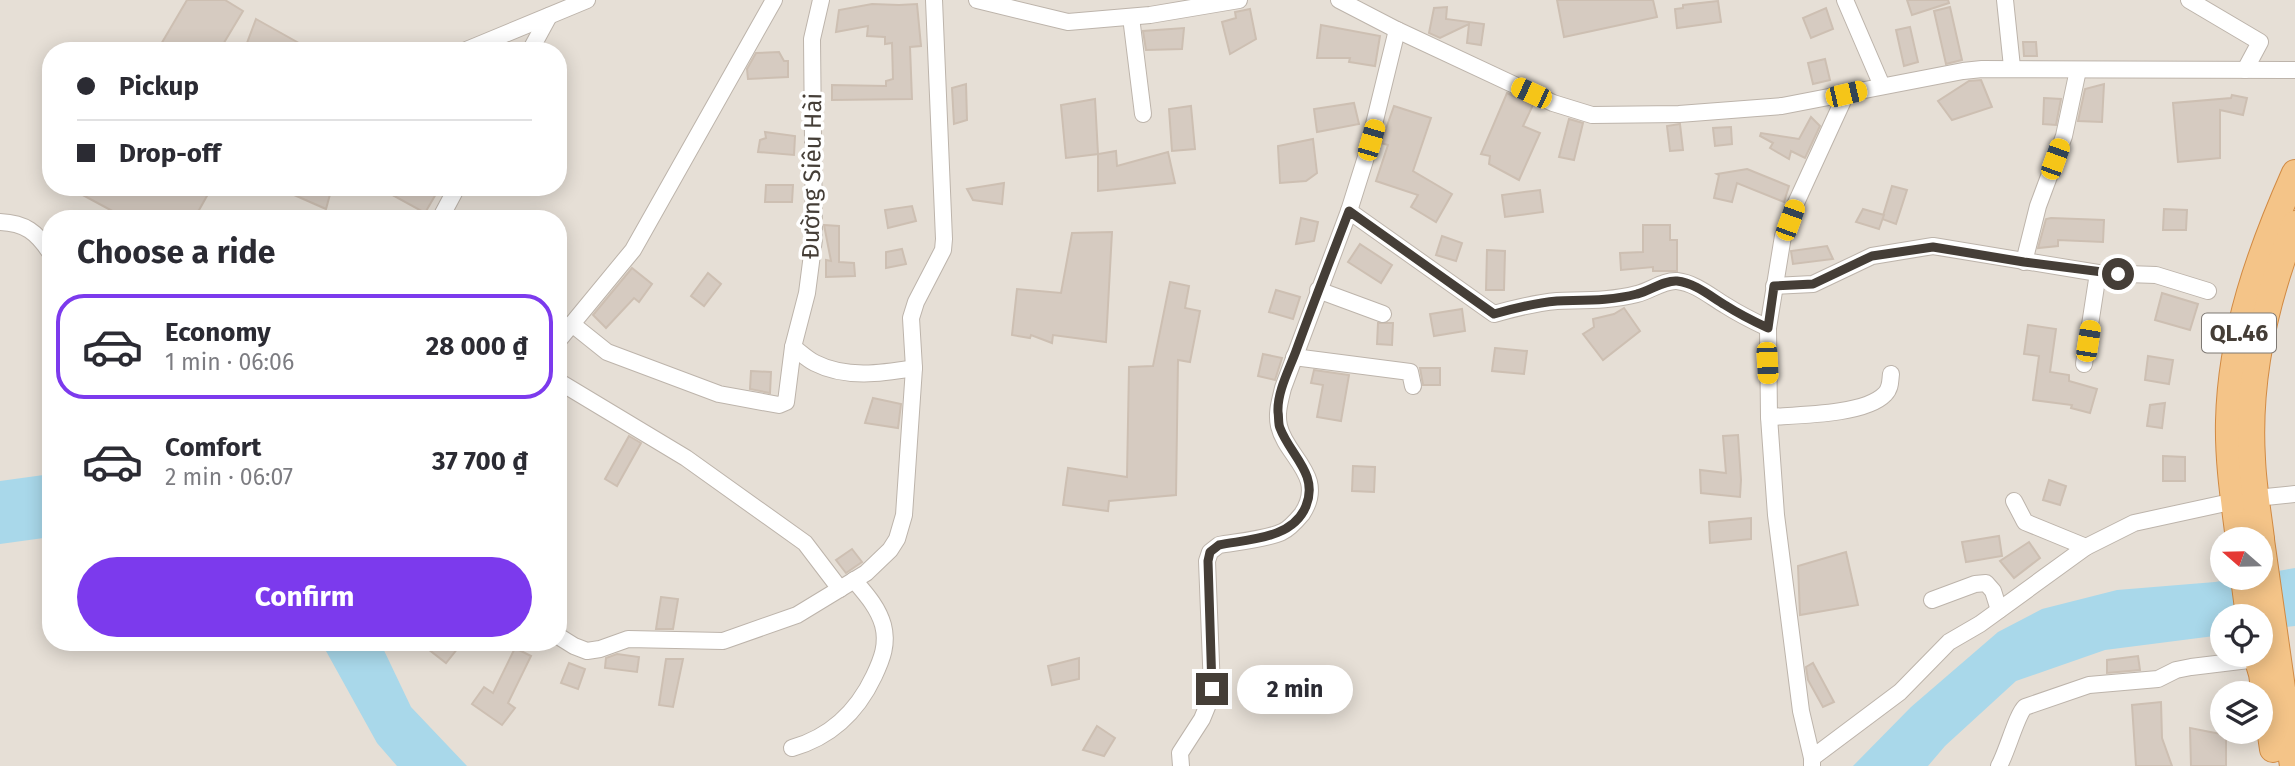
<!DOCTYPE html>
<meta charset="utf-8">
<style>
:root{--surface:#fff;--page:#f7f7f7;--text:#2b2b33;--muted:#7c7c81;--line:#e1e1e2;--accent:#7c3aed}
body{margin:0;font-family:"Fira Sans",sans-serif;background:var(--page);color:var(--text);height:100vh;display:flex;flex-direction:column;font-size:26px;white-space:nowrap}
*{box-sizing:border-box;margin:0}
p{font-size:23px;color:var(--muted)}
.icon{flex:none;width:38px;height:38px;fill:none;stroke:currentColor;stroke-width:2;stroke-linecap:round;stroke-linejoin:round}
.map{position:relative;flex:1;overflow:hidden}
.side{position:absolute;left:42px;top:210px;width:525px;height:441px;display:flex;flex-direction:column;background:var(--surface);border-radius:28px;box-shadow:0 4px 18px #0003}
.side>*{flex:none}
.banner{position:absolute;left:42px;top:42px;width:525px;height:154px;border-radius:28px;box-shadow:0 4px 18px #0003;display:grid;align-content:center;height:154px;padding:0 35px;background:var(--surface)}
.needle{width:46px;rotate:290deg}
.buttons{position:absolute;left:2210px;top:527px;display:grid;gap:14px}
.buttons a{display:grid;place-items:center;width:63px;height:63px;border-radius:50%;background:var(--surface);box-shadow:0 4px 18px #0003;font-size:35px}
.end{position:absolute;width:32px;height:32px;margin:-16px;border:9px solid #453e37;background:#fff;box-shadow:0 0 0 4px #fff}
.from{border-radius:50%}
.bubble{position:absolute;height:49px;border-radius:24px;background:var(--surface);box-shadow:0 4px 18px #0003;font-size:23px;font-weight:700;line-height:49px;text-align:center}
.car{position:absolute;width:21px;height:42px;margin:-21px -10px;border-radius:9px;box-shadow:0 0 5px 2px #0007;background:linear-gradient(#f5c518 24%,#345 0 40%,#f5c518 0 76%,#345 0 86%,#f5c518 0)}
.banner b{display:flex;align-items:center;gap:24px;height:66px;font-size:26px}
.banner b+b{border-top:2px solid var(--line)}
.banner i{width:18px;height:18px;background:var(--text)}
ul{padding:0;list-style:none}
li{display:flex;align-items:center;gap:21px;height:105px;margin:0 14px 10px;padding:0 21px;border:4px solid transparent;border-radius:28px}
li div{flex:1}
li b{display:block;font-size:26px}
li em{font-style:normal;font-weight:700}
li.selected{border-color:var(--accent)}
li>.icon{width:63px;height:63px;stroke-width:1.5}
h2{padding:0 35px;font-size:32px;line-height:84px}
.button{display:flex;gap:14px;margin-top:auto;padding:14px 35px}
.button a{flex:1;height:80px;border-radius:42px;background:var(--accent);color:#fff;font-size:28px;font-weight:700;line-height:80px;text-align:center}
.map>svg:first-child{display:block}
.residential{fill:#e6dfd6;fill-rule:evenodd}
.water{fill:#a9d8ea}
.building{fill:#d6cbc1;stroke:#cdbfb2;stroke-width:2}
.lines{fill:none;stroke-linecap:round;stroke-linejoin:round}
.minor-casing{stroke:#bdb4ab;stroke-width:18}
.trunk-casing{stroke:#d18a43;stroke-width:28}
.minor{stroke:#fff;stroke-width:16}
.trunk{stroke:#f4c488;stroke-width:26}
.route{stroke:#453e37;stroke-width:9}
.labels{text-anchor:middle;stroke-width:7;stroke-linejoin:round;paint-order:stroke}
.shield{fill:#fff;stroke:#7d7873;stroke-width:2}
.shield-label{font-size:23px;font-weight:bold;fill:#453e37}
.street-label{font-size:24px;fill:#453e37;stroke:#fff}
</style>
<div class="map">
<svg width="2295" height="766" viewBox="0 0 2295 766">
<rect width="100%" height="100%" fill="#f2eee8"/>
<path class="residential" d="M0,0H2295V766H0ZM51,51H558V187H51ZM51,219H558V642H51ZM2222,539H2261V578H2222ZM2222,616H2261V654H2222ZM2222,693H2261V732H2222Z"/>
<g class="water">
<path d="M51,474V537L0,544V481Z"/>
<path d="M2295,568V626L2261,630V616H2222V635L2105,650L2016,681L1945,746L1928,766H1853L1911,707L1998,632L2042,609L2117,590L2215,582Z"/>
<path d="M321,642H380L411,707L467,766H397L377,743Z"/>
</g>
<g class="building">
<path d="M187,0H225L243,11L219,51H157Z"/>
<path d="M1557,0H1653L1657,17L1564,37Z"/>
<path d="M1907,0H1948L1949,3L1912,15Z"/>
<path d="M1718,1L1721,22L1677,28L1675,9L1683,8V5Z"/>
<path d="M872,4L899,5L917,4L921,46L910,47L912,99L832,100V85L886,86V81L893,79L892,43L885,44V37L867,36L868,26L836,32L839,10Z"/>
<path d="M1447,7L1446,19L1484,24L1481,45L1467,43L1469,24L1440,38L1429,33L1434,8Z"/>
<path d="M1950,7L1962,60L1946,64L1934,11Z"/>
<path d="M1826,8L1833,29L1811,38L1803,18Z"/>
<path d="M1250,9L1256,39L1230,54L1222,22L1236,18L1235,12Z"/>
<path d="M256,19L313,51H244Z"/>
<path d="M1321,25L1380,36L1375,66L1349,62L1350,58H1317Z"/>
<path d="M1910,27L1918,62L1904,66L1896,30Z"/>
<path d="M1184,28L1182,49L1146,50L1143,31Z"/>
<path d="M2023,42H2036L2037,56H2024Z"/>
<path d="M779,52L784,61H788V77L748,79L747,69L756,53Z"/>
<path d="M1825,59L1830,80L1813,84L1808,63Z"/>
<path d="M1981,80L1992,107L1952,120L1938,101L1969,81Z"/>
<path d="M966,84L967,120L954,124L952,88Z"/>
<path d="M2104,84L2102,122L2078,121L2085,89Z"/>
<path d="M1507,93L1533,105L1523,126L1540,133L1519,180L1489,164L1490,156L1481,154Z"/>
<path d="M2232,95L2247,98L2243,115L2220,110V158L2178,162L2173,103L2231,98Z"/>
<path d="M2044,98L2061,99L2056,125L2043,124Z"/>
<path d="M1095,99L1098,154L1066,158L1061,105Z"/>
<path d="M1354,103L1359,124L1317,132L1314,109Z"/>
<path d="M1191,106L1195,149L1172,151L1169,109Z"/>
<path d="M1394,106L1431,118L1413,171L1452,194L1436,222L1411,207L1418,195L1376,181L1388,145L1381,143Z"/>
<path d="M1811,117L1820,126L1805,158L1791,151L1789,159L1770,148L1773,143L1760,136L1761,133L1799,139Z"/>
<path d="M1569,119L1583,123L1574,160L1559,157Z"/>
<path d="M1680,124L1683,150L1670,151L1667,126Z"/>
<path d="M1731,127L1732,144L1715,146L1713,128Z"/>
<path d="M765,132L795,136L794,155L758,152L760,140L766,138Z"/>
<path d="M1313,139L1317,173L1306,181L1280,183L1278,146Z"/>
<path d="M1116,151L1117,166L1168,152L1175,183L1098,191V154Z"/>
<path d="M1747,169L1789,186L1784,202L1737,183L1732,202L1714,198L1719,175L1717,174Z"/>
<path d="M1004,183L1002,204L973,200L967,189Z"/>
<path d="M766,185H793L792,202H765Z"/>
<path d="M1892,186L1907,190L1896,224L1882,219Z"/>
<path d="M68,187H212L194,219H127Z"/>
<path d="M276,187H332L326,209Z"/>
<path d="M378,187H440L425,213Z"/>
<path d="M1540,190L1543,212L1505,217L1502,195Z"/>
<path d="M912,206L916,221L888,228L885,210Z"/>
<path d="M1863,209L1884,215L1879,229L1856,222Z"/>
<path d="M2164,209L2187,210L2186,230H2163Z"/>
<path d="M1301,218L1318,222L1314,241L1296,244Z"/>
<path d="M2051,218L2104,220L2103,242L2058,240V246L2038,248L2046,219Z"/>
<path d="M824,225L839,226V262L854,263L855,276L826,277V260L831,261Z"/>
<path d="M1643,225H1670V240H1677V271H1653V267L1621,270L1620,253L1643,252Z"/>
<path d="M1112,232L1106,342L1053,335L1052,343L1031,335L1030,338L1012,335L1017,289L1061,293L1072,233Z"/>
<path d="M1442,236L1462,243L1456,261L1436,255Z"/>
<path d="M1360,244L1392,265L1381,283L1348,262Z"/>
<path d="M1827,246L1833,259L1793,264L1791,251Z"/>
<path d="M902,249L906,264L886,268V252Z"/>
<path d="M1487,250L1505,251L1504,290H1486Z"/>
<path d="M632,268L652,284L639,302L634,298L606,328L593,315Z"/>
<path d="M708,273L721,284L704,306L691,296Z"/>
<path d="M1170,282L1189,286L1185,308L1200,311L1190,362L1178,360L1176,495L1109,501L1108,511L1063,505L1068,468L1127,477L1129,367L1153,366Z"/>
<path d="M1276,290L1300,297L1293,319L1269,312Z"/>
<path d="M2162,293L2198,304L2190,330L2155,320Z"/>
<path d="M1624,308L1640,331L1603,360L1583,334L1594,327L1593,319L1614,314Z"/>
<path d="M1462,309L1465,331L1434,336L1430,314Z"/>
<path d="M1378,323H1393L1392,345L1377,344Z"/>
<path d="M2028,325L2056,329L2050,372L2069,375V381L2097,389L2090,413L2071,408L2072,405L2033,400L2039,356L2024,354Z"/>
<path d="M1495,348L1527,351L1524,374L1492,371Z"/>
<path d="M1263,354L1282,358L1275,380L1258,376Z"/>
<path d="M2148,356L2173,360L2169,384L2145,380Z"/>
<path d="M1420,368H1440V385H1423Z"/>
<path d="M1314,370L1349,375L1341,421L1317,417L1323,385L1311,383Z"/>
<path d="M751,371L771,372L770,393L750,389Z"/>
<path d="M873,398L901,404L898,428L865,423Z"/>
<path d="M2165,403L2162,428L2147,426L2150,405Z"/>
<path d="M1738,435L1741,480L1740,497L1701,493L1700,470L1726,473L1723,436Z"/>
<path d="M629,436L641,443L617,486L605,479Z"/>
<path d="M2163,456L2185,457V481H2163Z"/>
<path d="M1353,466L1375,467L1374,492L1352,491Z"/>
<path d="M2049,480L2066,486L2060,505L2043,500Z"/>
<path d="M1751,518V539L1710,543L1709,522Z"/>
<path d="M1999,536L2002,556L1966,562L1962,542Z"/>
<path d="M2029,542L2040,558L2014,578L2000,561Z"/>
<path d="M852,549L862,562L846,573L836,560Z"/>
<path d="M1846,552L1858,605L1800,615L1798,566Z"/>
<path d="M661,597L678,599L673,629H656Z"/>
<path d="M419,642H451L458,648L446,663Z"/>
<path d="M515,648L531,656L508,703L515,708L502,725L472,704L484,687L493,693Z"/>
<path d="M617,654L639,657L637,672L605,668L606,658Z"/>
<path d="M2138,656L2140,670L2107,673V660Z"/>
<path d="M1079,658V679L1052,685L1048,666Z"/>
<path d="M666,659H683L673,707L659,705Z"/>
<path d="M569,663L585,669L578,689L561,683Z"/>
<path d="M1813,663L1834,702L1823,707L1808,680L1806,667Z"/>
<path d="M2161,702L2162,738L2172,766H2136L2132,705Z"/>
<path d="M1097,726L1115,738L1104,756L1083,750Z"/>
<path d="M2190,728L2226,735V766H2191Z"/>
</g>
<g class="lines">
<defs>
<g id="minor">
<path d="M977,0L1068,22L1150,15L1239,0"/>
<path d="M1339,0L1397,30L1553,103L1592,115L1679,114L1782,106L1963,71L1982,69L2295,70"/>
<path d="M1845,0L1882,86"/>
<path d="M2005,0L2012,67"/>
<path d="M2189,0L2260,42L2245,70"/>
<path d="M1131,17L1143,114"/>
<path d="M464,51L587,0"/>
<path d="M530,51L549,16"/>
<path d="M1349,211L1494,314C1515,308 1535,303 1557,301C1584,300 1610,301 1637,294C1650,291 1664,280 1677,281C1695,283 1710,296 1725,305C1739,314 1753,321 1768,328"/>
<path d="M440,219L457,187"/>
<path d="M0,222C25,223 37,232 51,254"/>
<path d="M2024,262L2038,206L2064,136L2078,70"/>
<path d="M1774,286L1813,284L1872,256L1933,246L2098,273L2156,275L2208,291"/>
<path d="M1318,290L1383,314"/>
<path d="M572,324L607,352L719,394L779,405L786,402L793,347L807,293L814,239L812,39L821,0"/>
<path d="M558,341L633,250L774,0"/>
<path d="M793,347C800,352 807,359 815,363C846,379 883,373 914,368"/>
<path d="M1294,357L1410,372L1413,386"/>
<path d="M2084,364L2098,273"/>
<path d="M558,381L686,458L805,543L840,589"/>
<path d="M1769,417C1798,415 1865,415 1885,394C1891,388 1890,381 1891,374"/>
<path d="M2256,498L2295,494"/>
<path d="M2014,501L2025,522L2086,547"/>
<path d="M1932,600L1975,584L1986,583L1993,591L1999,610"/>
<path d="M558,636L574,646L587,651L600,649L628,639L723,641L797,615L866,573L890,550L897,539L904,515L914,368L911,318L916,302L943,250L944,239L934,0"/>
<path d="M792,748C831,737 857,712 874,676C882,659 888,644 883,625C878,607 865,593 854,580"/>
<path d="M1812,758L1900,692L1949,642L1980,624L2086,547L2134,523L2235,501"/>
<path d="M1181,766L1180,753L1202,719L1209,702L1212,689L1207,561L1210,552L1219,545C1236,542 1267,539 1282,532C1289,529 1297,520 1302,514C1327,476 1286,457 1279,426C1276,413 1280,401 1283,388L1349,211L1366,157L1397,30"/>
<path d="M1812,766V758L1801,711L1776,515L1769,417L1768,328L1783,236L1796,203L1846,94"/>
<path d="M1999,766C2007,752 2017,714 2025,707L2089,685L2158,679L2176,670L2191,667L2257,659"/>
</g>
<g id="trunk">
<path d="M2239,539C2234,500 2228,460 2229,421C2231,333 2260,252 2295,173"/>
<path d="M2261,539C2258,513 2253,486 2252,459C2247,378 2265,300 2295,224"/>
<path d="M2261,540L2293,766"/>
<path d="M2244,578L2249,616"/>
<path d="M2256,654L2262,674L2273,749"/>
</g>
</defs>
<use href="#minor" class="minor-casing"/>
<use href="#trunk" class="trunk-casing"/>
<use href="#minor" class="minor"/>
<use href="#trunk" class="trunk"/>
</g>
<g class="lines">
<path class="route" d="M1212,689L1208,561L1210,552L1219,545C1249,539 1293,539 1306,506C1319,474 1290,455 1280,428C1278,424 1279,417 1278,412C1277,392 1289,370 1296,351C1313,304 1331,258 1349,211L1494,314C1515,308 1535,303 1557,301C1584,300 1610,301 1637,294C1650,291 1664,280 1677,281C1695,283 1710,296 1725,305C1739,314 1753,321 1768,328L1774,286L1813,284L1872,256L1933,247L2024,262L2118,274"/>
</g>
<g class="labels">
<rect class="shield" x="2202" y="313.5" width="74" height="39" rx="5"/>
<g class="shield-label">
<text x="2239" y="341">QL.46</text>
</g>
<g class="street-label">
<text transform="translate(812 176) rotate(-89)" y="8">Đường Siêu Hài</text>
</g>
</g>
</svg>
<div class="buttons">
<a><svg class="needle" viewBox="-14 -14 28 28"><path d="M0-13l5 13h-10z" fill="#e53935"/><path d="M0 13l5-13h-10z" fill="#7c7c81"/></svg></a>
<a><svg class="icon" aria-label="locate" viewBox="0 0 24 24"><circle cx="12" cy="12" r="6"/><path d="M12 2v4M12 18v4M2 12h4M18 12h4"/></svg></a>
<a><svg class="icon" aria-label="layers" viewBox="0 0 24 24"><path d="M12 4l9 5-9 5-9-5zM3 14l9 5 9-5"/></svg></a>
</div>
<i class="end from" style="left:2118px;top:274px"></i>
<i class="end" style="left:1212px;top:689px"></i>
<div class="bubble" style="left:1237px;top:665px;width:116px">2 min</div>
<i class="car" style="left:1531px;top:93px;rotate:295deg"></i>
<i class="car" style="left:1846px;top:94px;rotate:77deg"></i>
<i class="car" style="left:1371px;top:140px;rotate:16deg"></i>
<i class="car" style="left:2055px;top:159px;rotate:20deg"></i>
<i class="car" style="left:1790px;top:220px;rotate:20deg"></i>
<i class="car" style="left:2088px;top:341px;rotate:9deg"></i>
<i class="car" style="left:1767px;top:363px;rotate:177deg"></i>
<div class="banner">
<b><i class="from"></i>Pickup</b>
<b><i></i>Drop-off</b>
</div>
<section class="side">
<h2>Choose a ride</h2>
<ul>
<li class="selected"><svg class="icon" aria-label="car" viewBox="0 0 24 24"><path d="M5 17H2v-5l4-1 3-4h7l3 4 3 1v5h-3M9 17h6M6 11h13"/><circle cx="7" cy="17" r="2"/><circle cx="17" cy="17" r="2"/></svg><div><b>Economy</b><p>1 min · 06:06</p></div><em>28 000 ₫</em></li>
<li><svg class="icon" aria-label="car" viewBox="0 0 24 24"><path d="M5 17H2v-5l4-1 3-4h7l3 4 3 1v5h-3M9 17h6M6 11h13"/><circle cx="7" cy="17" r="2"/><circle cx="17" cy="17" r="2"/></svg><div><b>Comfort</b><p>2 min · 06:07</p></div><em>37 700 ₫</em></li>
</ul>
<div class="button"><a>Confirm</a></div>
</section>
</div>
